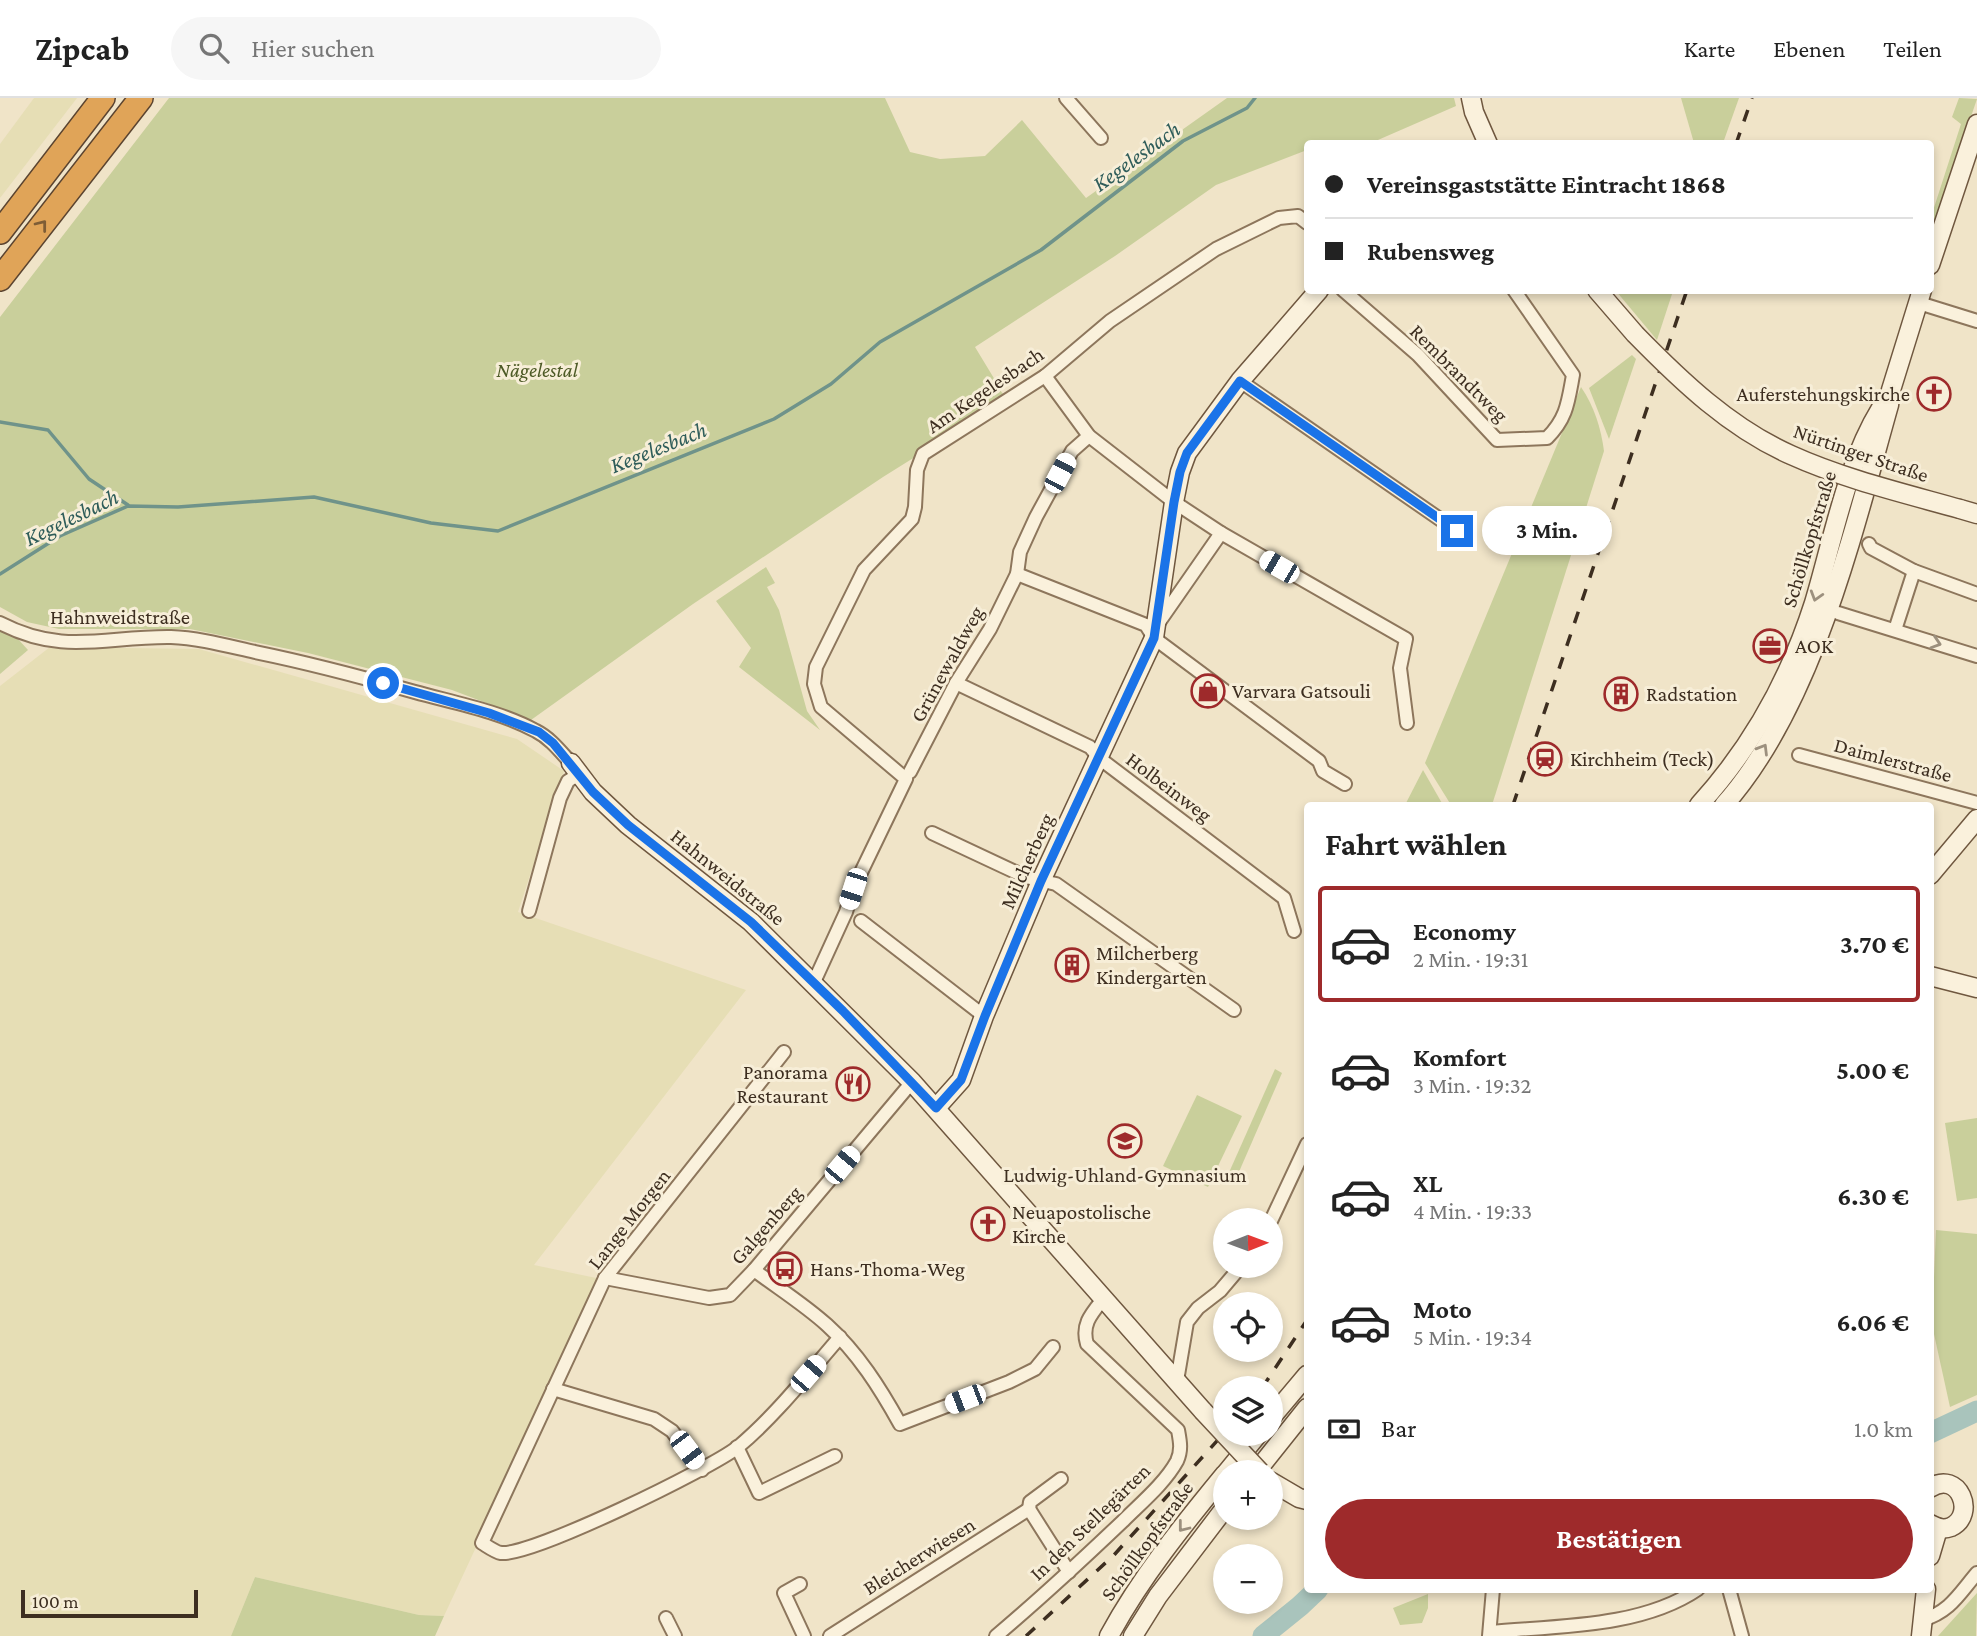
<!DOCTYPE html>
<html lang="de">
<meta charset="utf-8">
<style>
:root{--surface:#fff;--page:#f6f6f6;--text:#222;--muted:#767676;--line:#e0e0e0;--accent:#9e2a2b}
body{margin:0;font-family:"Crimson Pro",serif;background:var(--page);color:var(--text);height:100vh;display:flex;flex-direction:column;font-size:26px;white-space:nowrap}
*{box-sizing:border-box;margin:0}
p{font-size:23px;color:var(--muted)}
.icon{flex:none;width:38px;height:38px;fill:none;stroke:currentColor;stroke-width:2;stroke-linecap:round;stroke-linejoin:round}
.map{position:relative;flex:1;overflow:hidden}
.side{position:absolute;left:1304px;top:704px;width:630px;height:791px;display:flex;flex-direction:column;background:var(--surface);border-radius:7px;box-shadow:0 4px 10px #0003}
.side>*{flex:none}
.guide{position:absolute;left:1304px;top:42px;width:630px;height:154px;border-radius:7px;box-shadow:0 4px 10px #0003;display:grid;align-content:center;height:154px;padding:0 21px;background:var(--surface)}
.needle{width:46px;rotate:89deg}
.tools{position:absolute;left:1213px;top:1110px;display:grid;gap:14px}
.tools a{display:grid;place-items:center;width:70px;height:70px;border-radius:50%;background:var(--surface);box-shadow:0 4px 10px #0003;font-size:35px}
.scale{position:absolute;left:21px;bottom:18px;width:177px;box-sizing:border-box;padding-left:7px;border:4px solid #3d2e20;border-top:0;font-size:19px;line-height:24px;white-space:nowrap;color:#3d2e20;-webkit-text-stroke:5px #f7eed8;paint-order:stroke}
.end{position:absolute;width:32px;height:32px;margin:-16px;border:9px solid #1a73e8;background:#fff;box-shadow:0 0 0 4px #fff}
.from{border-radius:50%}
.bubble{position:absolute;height:49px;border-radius:24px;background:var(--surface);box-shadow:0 4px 10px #0003;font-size:23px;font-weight:700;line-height:49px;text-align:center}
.car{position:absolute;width:21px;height:42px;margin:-21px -10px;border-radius:9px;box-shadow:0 0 5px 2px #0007;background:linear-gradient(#fff 24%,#345 0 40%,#fff 0 76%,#345 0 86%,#fff 0)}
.guide b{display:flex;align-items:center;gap:24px;height:66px;font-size:26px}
.guide b+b{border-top:2px solid var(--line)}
.guide i{width:18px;height:18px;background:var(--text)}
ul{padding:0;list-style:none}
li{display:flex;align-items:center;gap:21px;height:116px;margin:0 14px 10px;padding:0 7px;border:4px solid transparent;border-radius:7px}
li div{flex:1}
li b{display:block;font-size:26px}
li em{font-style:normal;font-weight:700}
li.active{border-color:var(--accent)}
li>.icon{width:63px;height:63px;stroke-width:1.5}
h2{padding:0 21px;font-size:32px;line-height:84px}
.pay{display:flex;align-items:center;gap:18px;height:77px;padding:0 21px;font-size:26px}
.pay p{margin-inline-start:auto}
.primary-button{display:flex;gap:14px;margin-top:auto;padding:14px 21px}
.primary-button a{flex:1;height:80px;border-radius:42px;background:var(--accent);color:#fff;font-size:28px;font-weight:700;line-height:80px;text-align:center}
header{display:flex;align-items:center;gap:42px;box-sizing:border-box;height:98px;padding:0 35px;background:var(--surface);border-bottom:2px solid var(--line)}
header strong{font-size:33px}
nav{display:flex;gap:38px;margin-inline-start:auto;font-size:24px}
.search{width:490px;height:63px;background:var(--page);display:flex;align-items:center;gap:18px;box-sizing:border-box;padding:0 24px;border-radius:38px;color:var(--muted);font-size:26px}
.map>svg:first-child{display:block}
.farmland{fill:#e6deb5}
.green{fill:#c9cf9b}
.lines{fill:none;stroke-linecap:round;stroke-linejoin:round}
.stream{stroke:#6f938a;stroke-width:3.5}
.river{stroke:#a9c4bc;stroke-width:21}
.street-casing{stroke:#8d765c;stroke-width:16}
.secondary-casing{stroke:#6f573f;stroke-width:21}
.highway-casing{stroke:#5b4430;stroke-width:26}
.street{stroke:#faf1dc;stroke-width:12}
.secondary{stroke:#faf1dc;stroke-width:18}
.highway{stroke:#e0a458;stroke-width:23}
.rail{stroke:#3d2e20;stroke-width:3.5;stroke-dasharray:12 12;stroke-linecap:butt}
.secondary-bridge-casing{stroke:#6f573f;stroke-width:21;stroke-linecap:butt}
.secondary-bridge{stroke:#faf1dc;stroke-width:18}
.oneway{stroke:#7e5d36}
.oneway2{stroke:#9c907e}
.route{stroke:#1a73e8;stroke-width:9}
.labels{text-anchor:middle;stroke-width:6;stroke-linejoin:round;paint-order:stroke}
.park-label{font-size:21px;font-style:italic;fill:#4d5a26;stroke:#f7eed8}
.street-label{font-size:21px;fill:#3d2e20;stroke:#f7eed8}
.poi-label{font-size:21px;fill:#3d2e20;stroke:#f7eed8;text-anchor:start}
.water-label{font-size:23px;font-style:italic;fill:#2f5d5a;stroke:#f7eed8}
</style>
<header>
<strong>Zipcab</strong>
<div class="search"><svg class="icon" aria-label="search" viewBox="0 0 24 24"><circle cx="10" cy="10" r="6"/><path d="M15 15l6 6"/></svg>Hier suchen</div>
<nav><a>Karte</a><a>Ebenen</a><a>Teilen</a></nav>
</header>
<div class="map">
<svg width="1977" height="1538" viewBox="0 0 1977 1538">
<rect width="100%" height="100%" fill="#f0e4c8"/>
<g class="farmland">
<path d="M34,0H77L0,100V46Z"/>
<path d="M50,549L199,551L517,641L564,673L518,814L746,892L534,1167L601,1181L444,1518L419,1517L255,1479L231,1538H0V588Z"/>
</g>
<g class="green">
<path d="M169,0H885L910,54L940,61L985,58L1022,22L1086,100L1227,0H1454L1456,8L1371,45L1307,46V52L1216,87L1115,158L975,249L995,282L994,284L1003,296L915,357V359L883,379L693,506L531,622L452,592L308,555L190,531H59L27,524L0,509V219Z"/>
<path d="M1681,0H1739L1723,45H1694Z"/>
<path d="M1959,0L1977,1L1930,138V122L1961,26L1952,19Z"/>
<path d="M1616,193H1673L1657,242Z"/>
<path d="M1632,257L1636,261L1609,341L1589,290Z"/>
<path d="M1581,289C1594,308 1601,330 1604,353L1492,707H1451L1425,665Z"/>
<path d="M766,469L775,485L767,489L779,512L807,613L820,632L739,569L751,550L716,503Z"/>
<path d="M0,531L17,540L28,552L0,576Z"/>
<path d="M1423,672L1443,707H1405Z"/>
<path d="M1275,971L1282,975L1235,1083L1227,1079Z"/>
<path d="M1197,997L1242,1018L1208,1089L1163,1068Z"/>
<path d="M1977,1020V1100L1957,1103L1945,1025Z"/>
<path d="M1936,1132L1977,1136V1297L1950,1309L1932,1227Z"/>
<path d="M255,1479L419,1517L444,1518L435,1538H231Z"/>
<path d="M1977,1495L1976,1538H1938Z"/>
<path d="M1428,1496V1510L1422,1525L1400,1527L1393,1510Z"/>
</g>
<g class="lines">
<g class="stream">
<path d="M0,324L48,332L89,381L128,407"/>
<path d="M0,476L60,438L128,408L178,409L314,399L431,425L498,433L774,321L831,286L880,244L1041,152L1183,43L1247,10L1255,0"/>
</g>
<g class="river">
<path d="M1930,1335L1977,1313"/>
<path d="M1263,1538L1300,1508L1318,1491"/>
</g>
<defs>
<g id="street">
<path d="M1066,0L1101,40"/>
<path d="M1343,192L1418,257L1497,342L1547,340C1567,320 1568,304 1573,277L1514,192"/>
<path d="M1919,205L1977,223"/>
<path d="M1045,278L1089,338L1174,404L1221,435L1406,541L1400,570L1407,625"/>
<path d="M1240,283L1457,433"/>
<path d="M1869,446L1871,450L1914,473L1977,496"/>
<path d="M1017,476L1146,527L1154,540L1319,663L1323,673L1345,686"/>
<path d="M1838,515L1977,558"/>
<path d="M0,525C64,558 105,538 171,539C199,540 228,548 255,554C309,565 362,579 415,594C455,605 499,613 536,633C550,640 560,653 571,665"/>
<path d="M1157,527L1221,435"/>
<path d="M1895,532L1914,473"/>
<path d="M956,585L1090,649L1099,660L1284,800L1294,833"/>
<path d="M1799,657L1977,705"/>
<path d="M910,674L956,585L990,531L1017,476L1020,454L1036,419L1072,353L1089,338"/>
<path d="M932,735L1026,779L1056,786L1234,912"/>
<path d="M529,813L560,700L568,683L579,676"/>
<path d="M861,823L984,918"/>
<path d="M814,884L846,814L853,791L906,681L821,609L814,586L816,569L864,472L912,421L915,409L917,372L923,356L1045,278L1110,223L1216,151L1279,120L1298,118L1307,125"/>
<path d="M784,954L605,1180L482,1445C487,1448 495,1454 501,1455C532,1458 710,1371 738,1349C776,1317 807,1277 840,1239"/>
<path d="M1270,1125L1307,1046"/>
<path d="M754,1172C778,1190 805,1207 827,1227C858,1255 880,1290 900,1326L1009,1284L1035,1271L1053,1249"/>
<path d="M605,1180L709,1200L730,1197L754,1172L912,984"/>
<path d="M1177,1283L1187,1224L1198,1210L1220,1193L1242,1167"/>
<path d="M553,1291L654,1321L672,1333L702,1372"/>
<path d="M737,1349L759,1395L835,1358"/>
<path d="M1029,1411L1030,1404L1061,1381"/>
<path d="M800,1486L784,1495L804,1538"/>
<path d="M1729,1491L1742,1538"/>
<path d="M666,1520L675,1538"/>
<path d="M1922,1522C1950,1514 1959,1496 1977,1475"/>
<path d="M1490,1534C1556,1528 1641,1530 1698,1491"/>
<path d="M830,1538L1029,1411L1069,1474"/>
<path d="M996,1538C1040,1501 1082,1462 1123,1423C1141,1405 1165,1385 1177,1363C1182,1352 1180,1343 1178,1332L1087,1246C1081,1226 1092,1215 1104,1200"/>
<path d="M1489,1538L1493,1491"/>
</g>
<g id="secondary">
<path d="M1471,0L1474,14L1488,46"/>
<path d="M1930,167L1977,26"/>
<path d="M1597,192L1635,236"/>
<path d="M1960,411L1977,416"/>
<path d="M571,665L593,694L628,727L751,824L912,984L1203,1313"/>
<path d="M1699,707C1752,649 1790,580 1814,505C1833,442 1846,367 1881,310"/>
<path d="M1724,707C1813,607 1853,434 1889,307L1891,292L1922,192"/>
<path d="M1930,777L1977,721"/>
<path d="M1930,878L1977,890"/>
<path d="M936,1010L961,982L984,918L1041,783L1154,540L1174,404L1180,374L1187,355L1240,283L1319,192"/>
<path d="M1270,1321L1307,1277"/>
<path d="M1227,1374L1259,1335"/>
<path d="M1256,1374L1307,1310"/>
<path d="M1270,1383L1299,1400L1307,1402"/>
<path d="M1930,1390C1959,1371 1977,1417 1951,1429C1943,1432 1938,1430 1930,1426"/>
<path d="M1930,1458L1938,1431"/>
<path d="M1109,1538C1141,1479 1183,1427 1225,1376"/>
<path d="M1133,1538L1158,1498L1225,1410"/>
<path d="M1921,1538L1926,1491"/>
</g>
<g id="highway">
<path d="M0,134L103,0"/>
<path d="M0,181L141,0"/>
</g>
</defs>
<use href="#street" class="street-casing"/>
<use href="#secondary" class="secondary-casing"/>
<use href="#highway" class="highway-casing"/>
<use href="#street" class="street"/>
<use href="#secondary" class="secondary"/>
<use href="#highway" class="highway"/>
<g class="rail">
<path d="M1736,46L1752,0"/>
<path d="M1513,707L1687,192"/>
<path d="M1262,1290L1307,1222"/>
<path d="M1026,1538L1114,1457L1225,1334"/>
</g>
<defs>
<g id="secondary-bridge">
<path d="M1635,236C1681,283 1730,330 1791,357C1844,381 1903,395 1960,411"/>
<path d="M1203,1313L1260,1374"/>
</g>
</defs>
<use href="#secondary-bridge" class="secondary-bridge-casing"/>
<use href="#secondary-bridge" class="secondary-bridge"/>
</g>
<defs><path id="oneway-chevron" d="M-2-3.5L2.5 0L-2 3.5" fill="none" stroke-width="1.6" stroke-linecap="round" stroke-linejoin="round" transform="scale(1.75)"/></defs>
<use class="oneway" href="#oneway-chevron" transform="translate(42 127) rotate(-52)"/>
<g class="oneway2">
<use href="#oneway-chevron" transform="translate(1816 498) rotate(107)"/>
<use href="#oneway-chevron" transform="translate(1936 545) rotate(18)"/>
<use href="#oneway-chevron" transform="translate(1763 651) rotate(-59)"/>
<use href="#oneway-chevron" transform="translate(1183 1429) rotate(128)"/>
</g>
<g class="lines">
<path class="route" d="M383,585L489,615L539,634L553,645L593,694L628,727L751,824L843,913L936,1010L961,982L985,918L1041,783L1154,540L1174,404L1180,374L1187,355L1240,283L1457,433"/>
</g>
<defs>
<symbol id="church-ring" viewBox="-11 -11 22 22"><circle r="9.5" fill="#f7eed8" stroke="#9e2a2b" stroke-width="1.5"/><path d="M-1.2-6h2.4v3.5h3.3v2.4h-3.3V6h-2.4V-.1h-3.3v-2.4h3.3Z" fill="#9e2a2b"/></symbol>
<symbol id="office-ring" viewBox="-11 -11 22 22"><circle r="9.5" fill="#f7eed8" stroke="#9e2a2b" stroke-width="1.5"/><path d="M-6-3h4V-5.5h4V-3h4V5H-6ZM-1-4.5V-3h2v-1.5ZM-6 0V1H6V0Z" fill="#9e2a2b"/></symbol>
<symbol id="shop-ring" viewBox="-11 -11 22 22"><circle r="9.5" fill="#f7eed8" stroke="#9e2a2b" stroke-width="1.5"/><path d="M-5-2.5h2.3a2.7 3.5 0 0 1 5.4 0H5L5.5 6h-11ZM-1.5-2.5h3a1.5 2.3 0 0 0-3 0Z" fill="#9e2a2b"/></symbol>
<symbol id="building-ring" viewBox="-11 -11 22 22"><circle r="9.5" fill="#f7eed8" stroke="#9e2a2b" stroke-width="1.5"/><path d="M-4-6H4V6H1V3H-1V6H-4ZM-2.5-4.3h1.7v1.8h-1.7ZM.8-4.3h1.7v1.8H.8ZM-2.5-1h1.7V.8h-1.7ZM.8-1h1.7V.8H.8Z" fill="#9e2a2b"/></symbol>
<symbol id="station-ring" viewBox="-11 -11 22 22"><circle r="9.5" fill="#f7eed8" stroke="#9e2a2b" stroke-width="1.5"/><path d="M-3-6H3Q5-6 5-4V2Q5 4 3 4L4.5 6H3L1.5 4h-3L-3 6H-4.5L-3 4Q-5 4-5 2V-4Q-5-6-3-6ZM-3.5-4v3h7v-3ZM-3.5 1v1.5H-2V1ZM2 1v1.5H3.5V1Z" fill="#9e2a2b"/></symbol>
<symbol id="restaurant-ring" viewBox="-11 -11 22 22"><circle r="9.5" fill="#f7eed8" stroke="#9e2a2b" stroke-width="1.5"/><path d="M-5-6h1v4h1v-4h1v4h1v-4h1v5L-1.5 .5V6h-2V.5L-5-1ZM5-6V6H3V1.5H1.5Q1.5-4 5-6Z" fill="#9e2a2b"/></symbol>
<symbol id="school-ring" viewBox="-11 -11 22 22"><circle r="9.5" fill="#f7eed8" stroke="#9e2a2b" stroke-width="1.5"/><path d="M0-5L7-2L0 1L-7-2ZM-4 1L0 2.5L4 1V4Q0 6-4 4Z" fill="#9e2a2b"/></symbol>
<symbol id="bus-ring" viewBox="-11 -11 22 22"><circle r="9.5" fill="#f7eed8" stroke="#9e2a2b" stroke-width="1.5"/><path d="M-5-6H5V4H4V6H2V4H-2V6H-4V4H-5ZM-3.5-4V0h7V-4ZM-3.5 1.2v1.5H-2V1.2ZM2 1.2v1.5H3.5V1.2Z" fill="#9e2a2b"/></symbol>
</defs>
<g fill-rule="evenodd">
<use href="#church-ring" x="1915" y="277" width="38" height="38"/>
<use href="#office-ring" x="1751" y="529" width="38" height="38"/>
<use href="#shop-ring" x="1189" y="574" width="38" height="38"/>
<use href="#building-ring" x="1602" y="577" width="38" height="38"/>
<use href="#station-ring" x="1526" y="642" width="38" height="38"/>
<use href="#building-ring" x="1053" y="848" width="38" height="38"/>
<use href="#restaurant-ring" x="834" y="967" width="38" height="38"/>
<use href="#school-ring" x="1106" y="1024" width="38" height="38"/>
<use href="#church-ring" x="969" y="1107" width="38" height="38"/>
<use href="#bus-ring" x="766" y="1152" width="38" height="38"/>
</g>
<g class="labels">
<g class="park-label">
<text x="537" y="279">Nägelestal</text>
</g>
<g class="street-label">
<text transform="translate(1459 275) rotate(45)" y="7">Rembrandtweg</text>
<text transform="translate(985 292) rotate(-34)" y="7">Am Kegelesbach</text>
<text transform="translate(1861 355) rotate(19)" y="7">Nürtinger Straße</text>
<text transform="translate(1809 441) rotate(-73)" y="7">Schöllkopfstraße</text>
<text x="120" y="526">Hahnweidstraße</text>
<text transform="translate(947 566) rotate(-61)" y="7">Grünewaldweg</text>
<text transform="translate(1893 662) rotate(15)" y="7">Daimlerstraße</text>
<text transform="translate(1169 689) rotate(37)" y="7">Holbeinweg</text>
<text transform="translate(1027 763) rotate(-66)" y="7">Milcherberg</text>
<text transform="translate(728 779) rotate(39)" y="7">Hahnweidstraße</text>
<text transform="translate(629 1121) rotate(-52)" y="7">Lange Morgen</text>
<text transform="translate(766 1127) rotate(-49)" y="7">Galgenberg</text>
<text transform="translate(1090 1424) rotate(-44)" y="7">In den Stellegärten</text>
<text transform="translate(1147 1443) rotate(-54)" y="7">Schöllkopfstraße</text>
<text transform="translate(919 1458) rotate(-32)" y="7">Bleicherwiesen</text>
</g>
<g class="poi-label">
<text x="1910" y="303" text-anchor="end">Auferstehungskirche</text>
<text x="1795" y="555">AOK</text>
<text x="1232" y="600">Varvara Gatsouli</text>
<text x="1646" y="603">Radstation</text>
<text x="1570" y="668">Kirchheim (Teck)</text>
<text x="1096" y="862">Milcherberg<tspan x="1096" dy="24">Kindergarten</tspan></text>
<text x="828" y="981" text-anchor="end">Panorama<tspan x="828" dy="24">Restaurant</tspan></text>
<text x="1125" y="1084" text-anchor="middle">Ludwig-Uhland-Gymnasium</text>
<text x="1012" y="1121">Neuapostolische<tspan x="1012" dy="24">Kirche</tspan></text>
<text x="810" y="1178">Hans-Thoma-Weg</text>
</g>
<g class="water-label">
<text transform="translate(1136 58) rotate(-36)" y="8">Kegelesbach</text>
<text transform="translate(658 349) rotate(-22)" y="8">Kegelesbach</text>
<text transform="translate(71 419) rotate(-26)" y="8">Kegelesbach</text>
</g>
</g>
</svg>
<div class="tools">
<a><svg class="needle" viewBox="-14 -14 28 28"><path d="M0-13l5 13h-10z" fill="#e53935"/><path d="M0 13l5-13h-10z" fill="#767676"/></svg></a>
<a><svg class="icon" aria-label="locate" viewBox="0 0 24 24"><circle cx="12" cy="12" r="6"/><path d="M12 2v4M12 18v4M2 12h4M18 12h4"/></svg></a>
<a><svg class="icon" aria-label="layers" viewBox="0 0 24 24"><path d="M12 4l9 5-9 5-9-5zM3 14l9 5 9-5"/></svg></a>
<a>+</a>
<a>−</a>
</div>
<div class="scale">100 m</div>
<i class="end from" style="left:383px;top:585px"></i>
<i class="end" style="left:1457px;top:433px"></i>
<div class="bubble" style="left:1482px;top:408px;width:130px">3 Min.</div>
<i class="car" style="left:1060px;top:375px;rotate:28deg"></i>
<i class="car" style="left:1279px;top:469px;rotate:300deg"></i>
<i class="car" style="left:853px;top:791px;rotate:198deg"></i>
<i class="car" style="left:842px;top:1067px;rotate:40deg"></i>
<i class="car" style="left:808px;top:1276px;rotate:41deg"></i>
<i class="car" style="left:965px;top:1301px;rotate:249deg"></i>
<i class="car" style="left:687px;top:1352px;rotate:143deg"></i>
<div class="guide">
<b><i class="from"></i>Vereinsgaststätte Eintracht 1868</b>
<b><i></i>Rubensweg</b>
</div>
<section class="side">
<h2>Fahrt wählen</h2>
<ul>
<li class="active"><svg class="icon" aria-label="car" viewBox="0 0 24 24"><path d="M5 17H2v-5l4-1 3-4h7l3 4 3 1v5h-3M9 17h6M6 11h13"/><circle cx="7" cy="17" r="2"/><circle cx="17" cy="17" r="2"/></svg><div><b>Economy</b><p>2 Min. · 19:31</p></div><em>3.70 €</em></li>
<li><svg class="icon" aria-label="car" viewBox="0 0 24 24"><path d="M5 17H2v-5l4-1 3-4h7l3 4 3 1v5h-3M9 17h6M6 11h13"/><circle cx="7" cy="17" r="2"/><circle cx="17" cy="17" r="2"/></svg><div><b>Komfort</b><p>3 Min. · 19:32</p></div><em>5.00 €</em></li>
<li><svg class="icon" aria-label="car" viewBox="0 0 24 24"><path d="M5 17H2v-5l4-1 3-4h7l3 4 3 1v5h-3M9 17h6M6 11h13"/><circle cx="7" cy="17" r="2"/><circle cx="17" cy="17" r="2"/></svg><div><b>XL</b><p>4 Min. · 19:33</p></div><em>6.30 €</em></li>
<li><svg class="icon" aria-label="car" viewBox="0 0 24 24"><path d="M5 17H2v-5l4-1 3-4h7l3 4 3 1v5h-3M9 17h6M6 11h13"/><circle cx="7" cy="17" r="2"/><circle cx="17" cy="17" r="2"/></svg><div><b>Moto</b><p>5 Min. · 19:34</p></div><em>6.06 €</em></li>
</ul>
<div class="pay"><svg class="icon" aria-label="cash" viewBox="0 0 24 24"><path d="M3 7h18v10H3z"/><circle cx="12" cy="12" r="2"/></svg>Bar<p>1.0 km</p></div>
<div class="primary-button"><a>Bestätigen</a></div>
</section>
</div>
